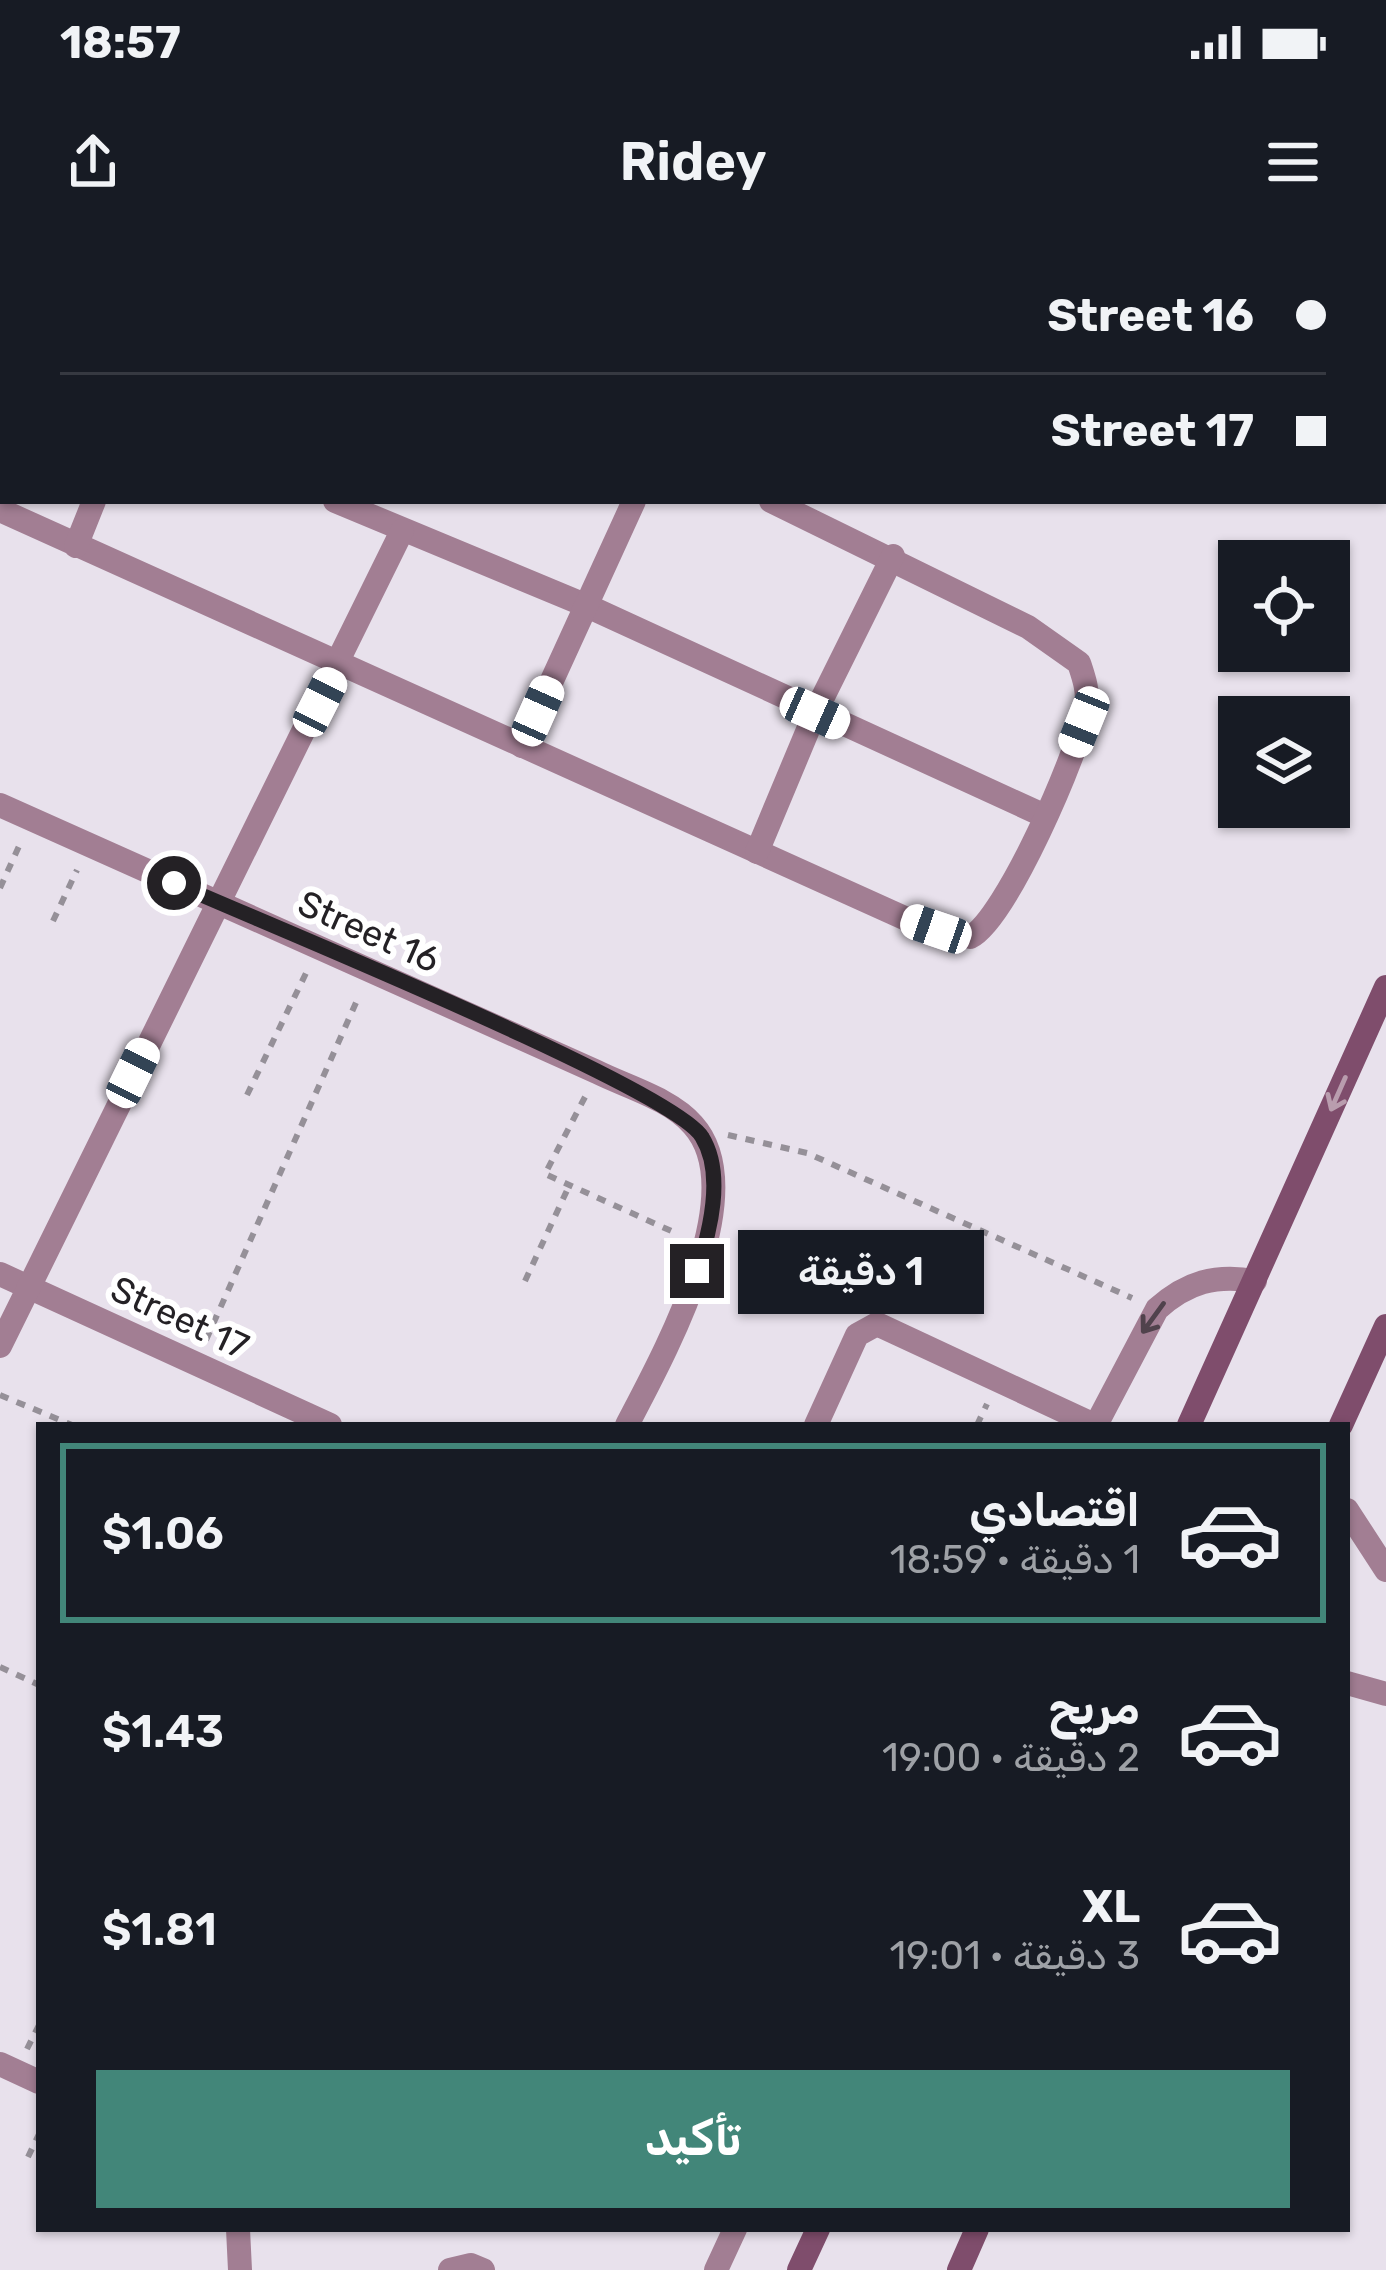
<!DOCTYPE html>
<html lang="ar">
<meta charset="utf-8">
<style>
:root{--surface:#171b24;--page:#242831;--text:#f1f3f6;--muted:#9ea1a6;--line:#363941;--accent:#428679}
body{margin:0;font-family:Rubik,Vazirmatn,sans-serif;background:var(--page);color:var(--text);direction:rtl;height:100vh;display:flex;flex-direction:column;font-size:45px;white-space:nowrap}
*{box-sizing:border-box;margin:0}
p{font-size:39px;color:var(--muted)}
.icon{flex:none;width:66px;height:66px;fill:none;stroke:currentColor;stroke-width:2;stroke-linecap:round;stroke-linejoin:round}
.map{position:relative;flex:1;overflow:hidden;direction:ltr}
.drawer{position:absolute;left:36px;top:1182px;width:1314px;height:810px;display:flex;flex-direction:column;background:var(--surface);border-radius:0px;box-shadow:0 3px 9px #0004;direction:rtl}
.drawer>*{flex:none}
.banner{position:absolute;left:0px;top:0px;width:1386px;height:264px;box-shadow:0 3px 9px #0004;direction:rtl;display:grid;align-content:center;height:264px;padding:0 60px;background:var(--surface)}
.tools{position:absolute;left:1218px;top:300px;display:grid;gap:24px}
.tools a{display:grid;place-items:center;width:132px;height:132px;border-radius:0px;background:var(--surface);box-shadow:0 3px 9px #0004;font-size:60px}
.end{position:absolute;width:54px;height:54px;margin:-27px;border:15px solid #242125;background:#fff;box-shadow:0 0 0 6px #fff}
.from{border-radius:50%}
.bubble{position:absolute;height:84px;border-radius:0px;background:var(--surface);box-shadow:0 3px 9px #0004;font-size:39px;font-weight:600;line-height:84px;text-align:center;direction:rtl}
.car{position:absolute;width:36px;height:72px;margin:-36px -18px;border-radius:15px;box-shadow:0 0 9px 3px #0007;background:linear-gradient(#fff 24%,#345 0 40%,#fff 0 76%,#345 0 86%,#fff 0)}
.banner b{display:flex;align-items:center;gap:42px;height:114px;font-size:45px}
.banner b+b{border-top:3px solid var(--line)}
.banner i{width:30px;height:30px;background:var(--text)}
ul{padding:21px 0 0;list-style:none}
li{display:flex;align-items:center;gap:36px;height:180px;margin:0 24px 18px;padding:0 36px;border:6px solid transparent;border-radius:0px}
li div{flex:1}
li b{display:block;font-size:45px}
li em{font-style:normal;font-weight:600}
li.current{border-color:var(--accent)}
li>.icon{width:108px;height:108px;stroke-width:1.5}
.primary-button{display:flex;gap:24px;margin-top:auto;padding:24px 60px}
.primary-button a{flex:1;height:138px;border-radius:0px;background:var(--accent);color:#fff;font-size:48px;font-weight:600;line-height:138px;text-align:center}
.status{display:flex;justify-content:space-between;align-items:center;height:84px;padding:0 60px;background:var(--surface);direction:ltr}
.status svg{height:33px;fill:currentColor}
header{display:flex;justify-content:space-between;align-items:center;height:156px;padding:0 60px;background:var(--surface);font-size:54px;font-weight:600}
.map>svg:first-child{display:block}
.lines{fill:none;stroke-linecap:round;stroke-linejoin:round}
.path{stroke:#959098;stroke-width:6;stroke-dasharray:9 9;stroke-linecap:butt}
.street{stroke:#a27e93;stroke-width:24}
.secondary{stroke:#7f4d6c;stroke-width:24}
.oneway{stroke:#b99dae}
.oneway2{stroke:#50424c}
.route{stroke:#242125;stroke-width:15}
.labels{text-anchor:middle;stroke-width:12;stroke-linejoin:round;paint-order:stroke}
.street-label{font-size:36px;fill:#242125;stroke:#fff}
</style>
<div class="status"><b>18:57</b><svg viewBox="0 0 49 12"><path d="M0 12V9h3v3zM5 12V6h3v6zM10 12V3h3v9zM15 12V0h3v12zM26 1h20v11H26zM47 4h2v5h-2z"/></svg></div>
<header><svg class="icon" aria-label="menu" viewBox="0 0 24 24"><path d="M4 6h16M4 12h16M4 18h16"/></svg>Ridey<svg class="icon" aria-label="share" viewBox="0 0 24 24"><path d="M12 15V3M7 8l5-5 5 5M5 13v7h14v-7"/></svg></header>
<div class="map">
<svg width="1386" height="2030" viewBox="0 0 1386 2030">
<rect width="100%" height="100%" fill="#e8e1ec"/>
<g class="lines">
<g class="path">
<path d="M0,648L20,604"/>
<path d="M53,681L77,630"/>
<path d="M247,855L308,729"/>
<path d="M585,857L545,934L678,994"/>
<path d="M728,895L807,913L1132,1058"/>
<path d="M525,1041L569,946"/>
<path d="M206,1100L359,756"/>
<path d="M0,1155L72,1185"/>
<path d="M977,1185L987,1164"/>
<path d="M0,1427L39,1445"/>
<path d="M27,1809L39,1785"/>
<path d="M28,1917L39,1894"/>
</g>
<g class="street">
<path d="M194,0L201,3"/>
<path d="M1128,0L1135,3"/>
<path d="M712,3L713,0"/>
<path d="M0,106L3,107"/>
<path d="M1383,110L1386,111"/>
<path d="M335,261L585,365L1045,576"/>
<path d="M0,270L911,681L970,697C1005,681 1080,510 1086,468C1089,452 1084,438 1079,423L1028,387L771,261"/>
<path d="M76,306L94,261"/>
<path d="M522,506L634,261"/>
<path d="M0,565L597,832C627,847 671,859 693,885C754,953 662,1118 627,1185"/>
<path d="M757,612L815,473L893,316"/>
<path d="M0,1034L330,1185"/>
<path d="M0,1106L402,291"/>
<path d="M816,1185L857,1095L877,1084L1094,1185"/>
<path d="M1096,1185L1157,1069C1187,1042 1216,1034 1255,1041"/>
<path d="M1347,1270L1386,1330"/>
<path d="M1347,1443L1386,1454"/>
<path d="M0,1824L39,1842"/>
<path d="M238,1989L240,2030"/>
<path d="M450,2030L471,2025L483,2030"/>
<path d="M716,2030L735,1989"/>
</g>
<g class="secondary">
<path d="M1189,1185L1386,747"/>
<path d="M1341,1185L1386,1086"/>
<path d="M799,2030L818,1989"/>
<path d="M959,2030L977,1989"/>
</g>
</g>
<defs><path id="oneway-shaft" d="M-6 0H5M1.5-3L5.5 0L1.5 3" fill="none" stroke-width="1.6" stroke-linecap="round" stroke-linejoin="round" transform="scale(3)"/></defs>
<use class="oneway" href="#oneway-shaft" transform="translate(1338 854) rotate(114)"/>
<use class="oneway2" href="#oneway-shaft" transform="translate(1153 1078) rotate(126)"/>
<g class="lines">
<path class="route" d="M174,643C254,679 674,849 702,897C725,934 710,992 697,1031"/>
</g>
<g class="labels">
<g class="street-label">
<text transform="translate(369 691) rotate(24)" y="13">Street 16</text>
<text transform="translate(180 1077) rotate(25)" y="13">Street 17</text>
</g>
</g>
</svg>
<div class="tools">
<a><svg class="icon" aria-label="locate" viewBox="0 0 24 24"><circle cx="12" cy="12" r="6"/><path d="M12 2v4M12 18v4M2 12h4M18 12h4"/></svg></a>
<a><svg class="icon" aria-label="layers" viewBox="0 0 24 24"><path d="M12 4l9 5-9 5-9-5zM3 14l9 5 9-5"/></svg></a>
</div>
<i class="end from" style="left:174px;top:643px"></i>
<i class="end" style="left:697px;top:1031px"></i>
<div class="bubble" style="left:738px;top:990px;width:246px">1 دقيقة</div>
<i class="car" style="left:320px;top:462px;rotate:27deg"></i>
<i class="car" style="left:538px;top:471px;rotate:24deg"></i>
<i class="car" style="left:815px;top:473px;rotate:114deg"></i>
<i class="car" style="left:1084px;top:482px;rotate:202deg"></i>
<i class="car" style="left:936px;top:689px;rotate:289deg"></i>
<i class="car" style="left:133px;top:833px;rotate:26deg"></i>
<div class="banner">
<b><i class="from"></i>Street 16</b>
<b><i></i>Street 17</b>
</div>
<section class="drawer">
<ul>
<li class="current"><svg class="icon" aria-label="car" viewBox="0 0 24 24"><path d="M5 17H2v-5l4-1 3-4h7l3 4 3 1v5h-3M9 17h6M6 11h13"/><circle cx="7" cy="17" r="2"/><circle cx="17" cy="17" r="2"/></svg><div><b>اقتصادي</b><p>1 دقيقة · 18:59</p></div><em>$1.06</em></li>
<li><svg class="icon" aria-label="car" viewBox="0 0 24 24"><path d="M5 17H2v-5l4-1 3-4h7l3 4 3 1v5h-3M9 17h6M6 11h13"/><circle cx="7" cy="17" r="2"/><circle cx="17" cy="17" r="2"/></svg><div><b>مريح</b><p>2 دقيقة · 19:00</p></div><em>$1.43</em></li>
<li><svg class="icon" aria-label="car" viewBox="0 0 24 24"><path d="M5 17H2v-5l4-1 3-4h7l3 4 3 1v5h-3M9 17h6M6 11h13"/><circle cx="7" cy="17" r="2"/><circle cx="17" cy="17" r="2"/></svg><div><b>XL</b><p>3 دقيقة · 19:01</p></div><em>$1.81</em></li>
</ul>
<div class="primary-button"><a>تأكيد</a></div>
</section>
</div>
